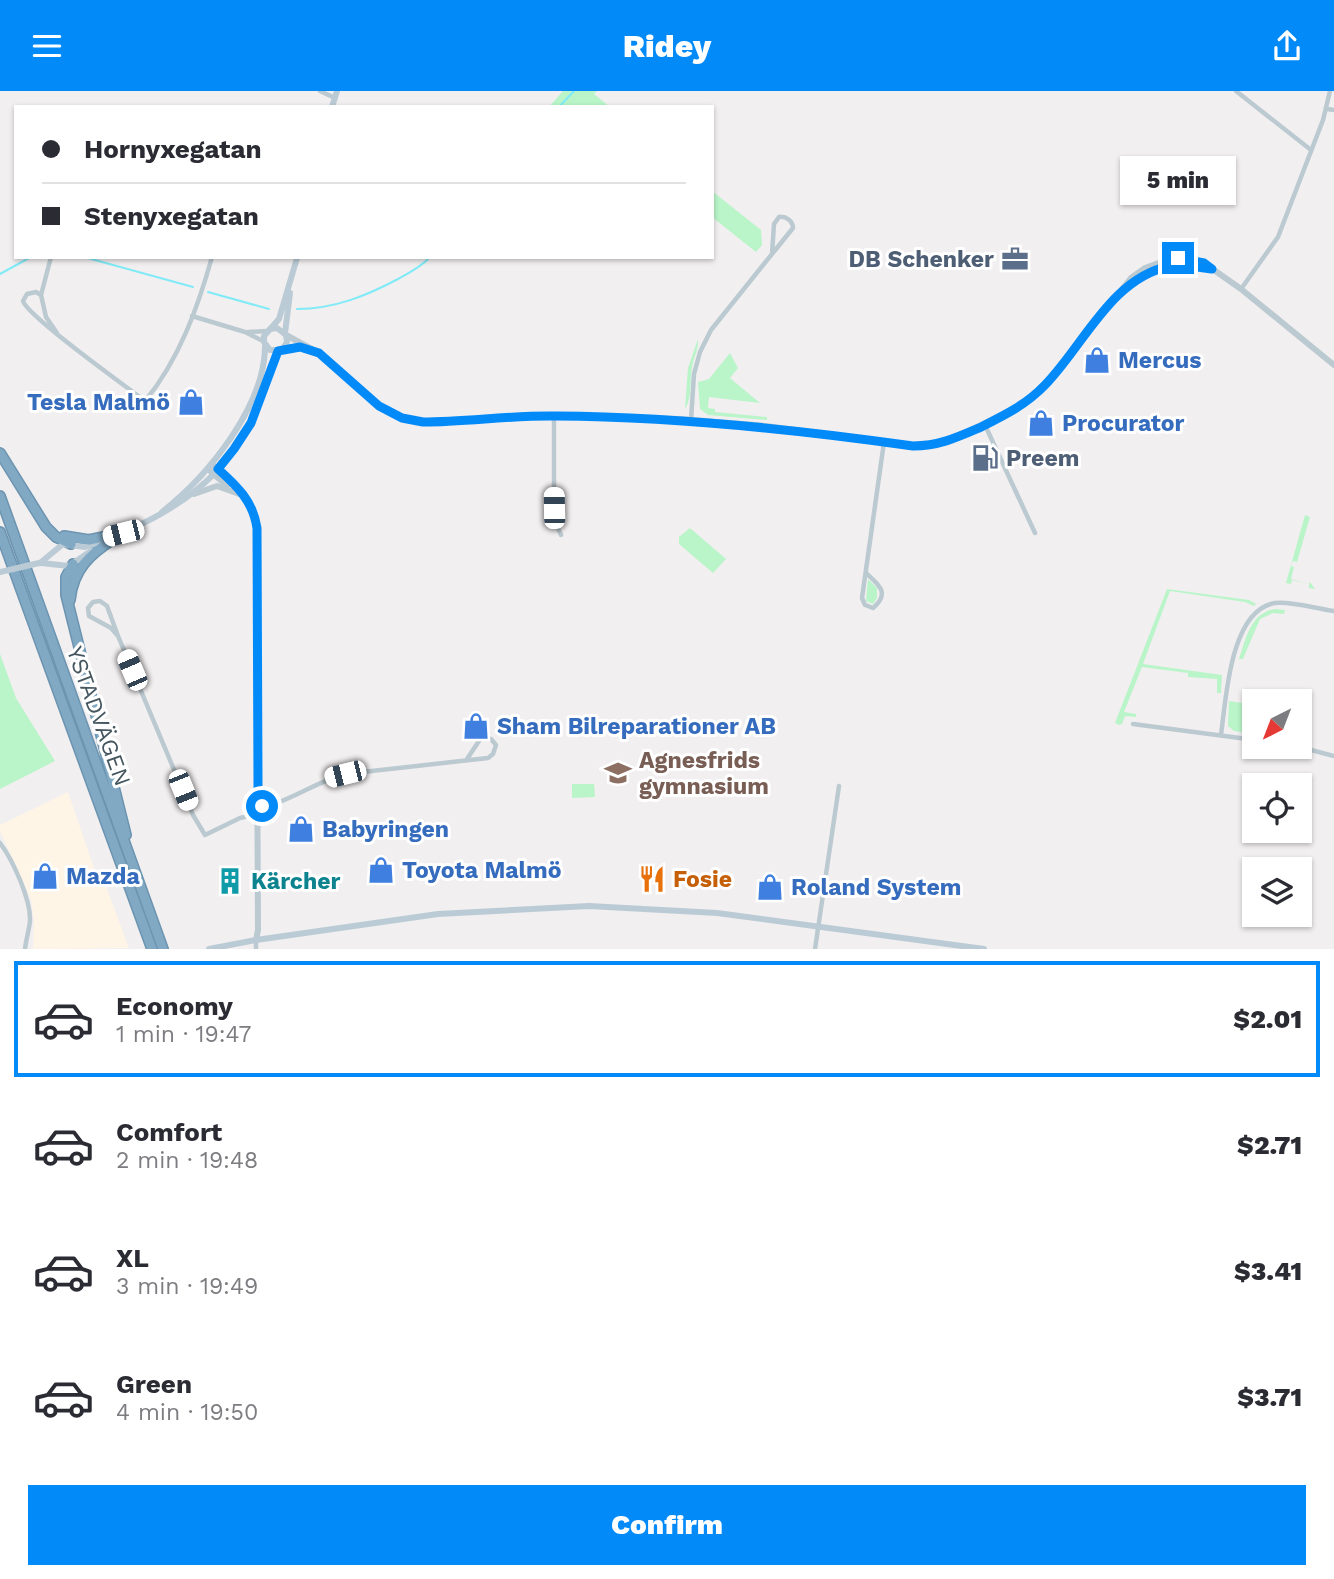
<!DOCTYPE html>
<meta charset="utf-8">
<style>
:root{--surface:#fff;--page:#f7f7f7;--text:#2b2b33;--muted:#7c7c81;--line:#e1e1e2;--accent:#028af9}
body{margin:0;font-family:"Work Sans",sans-serif;background:var(--page);color:var(--text);height:100vh;display:flex;flex-direction:column;font-size:26px;white-space:nowrap}
*{box-sizing:border-box;margin:0}
p{font-size:23px;color:var(--muted)}
.icon{flex:none;width:38px;height:38px;fill:none;stroke:currentColor;stroke-width:2;stroke-linecap:round;stroke-linejoin:round}
.map{position:relative;height:858px;overflow:hidden}
.drawer{display:flex;flex-direction:column;background:var(--surface);flex:1}
.drawer>*{flex:none}
.top-card{position:absolute;left:14px;top:14px;width:700px;height:154px;border-radius:0px;box-shadow:0 2px 5px #0004;display:grid;align-content:center;height:154px;padding:0 28px;background:var(--surface)}
.needle{width:46px;rotate:222deg}
.buttons{position:absolute;left:1242px;top:598px;display:grid;gap:14px}
.buttons a{display:grid;place-items:center;width:70px;height:70px;border-radius:0px;background:var(--surface);box-shadow:0 2px 5px #0004;font-size:35px}
.end{position:absolute;width:32px;height:32px;margin:-16px;border:9px solid #028af9;background:#fff;box-shadow:0 0 0 4px #fff}
.from{border-radius:50%}
.bubble{position:absolute;height:49px;border-radius:0px;background:var(--surface);box-shadow:0 2px 5px #0004;font-size:23px;font-weight:800;line-height:49px;text-align:center}
.car{position:absolute;width:21px;height:42px;margin:-21px -10px;border-radius:9px;box-shadow:0 0 5px 2px #0007;background:linear-gradient(#fff 24%,#345 0 40%,#fff 0 76%,#345 0 86%,#fff 0)}
.top-card b{display:flex;align-items:center;gap:24px;height:66px;font-size:26px}
.top-card b+b{border-top:2px solid var(--line)}
.top-card i{width:18px;height:18px;background:var(--text)}
ul{padding:12px 0 0;list-style:none}
li{display:flex;align-items:center;gap:21px;height:116px;margin:0 14px 10px;padding:0 14px;border:4px solid transparent;border-radius:0px}
li div{flex:1}
li b{display:block;font-size:26px}
li em{font-style:normal;font-weight:800}
li.selected{border-color:var(--accent)}
li>.icon{width:63px;height:63px;stroke-width:1.5}
.button{display:flex;gap:14px;margin-top:auto;padding:14px 28px}
.button a{flex:1;height:80px;border-radius:0px;background:var(--accent);color:#fff;font-size:28px;font-weight:800;line-height:80px;text-align:center}
header{display:flex;justify-content:space-between;align-items:center;height:91px;padding:0 28px;background:var(--accent);color:#fff;font-size:32px;font-weight:800}
.map>svg:first-child{display:block}
.commercial{fill:#fef5e7}
.green{fill:#b9f5c9}
.lines{fill:none;stroke-linecap:round;stroke-linejoin:round}
.stream{stroke:#80ebf7;stroke-width:2}
.motorway-casing{stroke:#6c94b0;stroke-width:12}
.minor{stroke:#bbc9d0;stroke-width:4.5}
.tertiary{stroke:#bbc9d0;stroke-width:6}
.secondary{stroke:#bbcbd6;stroke-width:6}
.motorway{stroke:#81a9c4;stroke-width:9}
.secondary-bridge{stroke:#bbcbd6;stroke-width:6}
.route{stroke:#028af9;stroke-width:9}
.labels{text-anchor:middle;stroke-width:6;stroke-linejoin:round;paint-order:stroke}
.service-label{font-size:23px;font-weight:bold;fill:#4e5e75;stroke:#fff;text-anchor:end}
.shop-label{font-size:23px;font-weight:bold;fill:#366cbe;stroke:#fff;text-anchor:start}
.street-label{font-size:23px;fill:#45565f;stroke:#fff}
.education-label{font-size:23px;font-weight:bold;fill:#785e54;stroke:#fff;text-anchor:start}
.food-label{font-size:23px;font-weight:bold;fill:#c56008;stroke:#fff;text-anchor:start}
.culture-label{font-size:23px;font-weight:bold;fill:#0d838f;stroke:#fff;text-anchor:start}
</style>
<header><svg class="icon" aria-label="menu" viewBox="0 0 24 24"><path d="M4 6h16M4 12h16M4 18h16"/></svg>Ridey<svg class="icon" aria-label="share" viewBox="0 0 24 24"><path d="M12 15V3M7 8l5-5 5 5M5 13v7h14v-7"/></svg></header>
<div class="map">
<svg width="1334" height="858" viewBox="0 0 1334 858">
<rect width="100%" height="100%" fill="#f2eff0"/>
<path class="commercial" d="M68,701L97,786L104,790L129,857L33,858L34,831L31,808L0,740V734Z"/>
<g class="green">
<path d="M563,0H597L594,3L610,16H549Z"/>
<path d="M712,100L761,139L762,154L756,161L712,126Z"/>
<path d="M698,248C699,257 695,263 693,272C689,286 693,306 685,318L688,277Z"/>
<path d="M730,262L738,277L730,287L760,312L709,306L708,317L715,318V321L767,326V329L708,324L700,318L698,291L709,288Z"/>
<path d="M1305,424L1310,426L1297,471L1293,470L1291,475L1294,476L1291,488L1309,493L1310,491L1315,498L1309,497V493L1292,489L1291,493L1286,492Z"/>
<path d="M690,437L726,468L713,482L679,453V446Z"/>
<path d="M868,488L877,497V507L873,513L866,510Z"/>
<path d="M1167,498L1249,509L1256,513L1254,515L1245,511L1170,500L1143,573L1222,584L1221,602H1217V588L1188,586V582L1142,576L1124,621L1136,623V626L1125,625L1122,633L1119,634L1115,632Z"/>
<path d="M1275,518L1285,519L1284,523L1273,522L1260,528L1243,568H1239C1246,548 1250,522 1275,518Z"/>
<path d="M0,563L16,607L55,670L0,698Z"/>
<path d="M1229,610L1249,613L1247,637L1255,639V643L1234,640L1228,635Z"/>
<path d="M572,693H594L595,706L572,707Z"/>
</g>
<g class="lines">
<g class="stream">
<path d="M559,16L574,0"/>
<path d="M84,166L193,196"/>
<path d="M0,183L31,166"/>
<path d="M208,201L269,218"/>
<path d="M297,218C334,218 366,205 398,188C409,182 421,176 430,166"/>
</g>
<defs>
<g id="motorway">
<path d="M0,362L46,436L56,446L71,453"/>
<path d="M0,405L163,858"/>
<path d="M0,441L152,858"/>
<path d="M64,445L89,449L123,442"/>
<path d="M73,473L66,486V504L126,744"/>
<path d="M70,509C73,478 90,463 115,447"/>
</g>
</defs>
<use href="#motorway" class="motorway-casing"/>
<g class="minor">
<path d="M320,0L335,7"/>
<path d="M1236,0L1311,59"/>
<path d="M1327,18L1334,19"/>
<path d="M1241,198L1278,146L1323,29L1330,0"/>
<path d="M41,204L51,166"/>
<path d="M192,225L245,241L263,250"/>
<path d="M248,241L267,240"/>
<path d="M57,242L46,226L41,204L36,201L27,203L23,210C27,225 127,296 145,310C179,269 198,216 212,166"/>
<path d="M554,325V429L561,444"/>
<path d="M691,329L694,283L700,261L711,239L772,163L774,133L779,126C786,125 793,130 793,137L772,163"/>
<path d="M985,334L1035,442"/>
<path d="M866,482C878,493 891,502 873,517L865,514L862,507L884,351"/>
<path d="M118,545L111,537L89,525L88,517L93,511L100,510L107,515L118,545L193,724L205,744L240,727L257,723"/>
<path d="M1133,633L1255,649"/>
<path d="M479,636L484,646"/>
<path d="M1221,644C1226,608 1230,519 1275,512C1293,510 1316,518 1334,520"/>
<path d="M1300,656L1334,665"/>
<path d="M258,716C290,712 314,691 345,683L488,667L493,663L496,654L491,648L481,647L467,668"/>
<path d="M0,752C13,769 31,809 30,830C29,839 26,849 25,858"/>
<path d="M256,849V858"/>
<path d="M815,858L839,695"/>
</g>
<g class="tertiary">
<path d="M1120,202C1139,189 1157,173 1182,174C1191,174 1201,178 1210,178"/>
<path d="M286,244L319,262L379,315L402,327L413,330L434,331L554,325L681,328L766,335L913,355L947,351L1023,313L1056,282L1131,187L1145,177L1172,167L1204,172L1241,198L1334,274"/>
<path d="M282,259L293,256L307,257"/>
<path d="M212,373C233,392 253,407 256,437L258,839L256,849"/>
<path d="M208,378L227,395"/>
<path d="M194,403L217,395L242,404"/>
</g>
<g class="secondary">
<path d="M332,16L337,0"/>
<path d="M270,238L277,237L286,244L287,251L282,259H270L264,251V245L279,228L297,167"/>
<path d="M285,242L290,202"/>
<path d="M162,421C208,385 265,315 265,255"/>
<path d="M120,443C176,419 224,387 251,330C261,309 267,279 278,260"/>
<path d="M40,472L63,453L85,456L107,449"/>
<path d="M41,472L69,475L91,460"/>
<path d="M209,858L256,849L438,823L589,815L717,822L984,858"/>
</g>
<use href="#motorway" class="motorway"/>
<path class="secondary-bridge" d="M0,481L39,472"/>
</g>
<g class="lines">
<path class="route" d="M262,715L258,716V692L257,437C253,410 237,395 218,378L234,358L251,332L278,260L300,256L319,262L379,315L402,327L423,331C467,331 512,324 556,325C676,326 794,338 913,355C938,355 956,347 979,337C1003,325 1026,314 1045,294C1084,254 1111,187 1170,175C1184,172 1198,177 1212,178L1204,172L1178,167"/>
</g>
<defs>
<symbol id="office-bare" viewBox="-9 -9 18 18"><path d="M-6-3h4V-5.5h4V-3h4V5H-6ZM-1-4.5V-3h2v-1.5ZM-6 0V1H6V0Z" fill="#5c6f8a" stroke="#fff" stroke-width="2.5" paint-order="stroke"/></symbol>
<symbol id="shop-bare" viewBox="-9 -9 18 18"><path d="M-5-2.5h2.3a2.7 3.5 0 0 1 5.4 0H5L5.5 6h-11ZM-1.5-2.5h3a1.5 2.3 0 0 0-3 0Z" fill="#3f7fe0" stroke="#fff" stroke-width="2.5" paint-order="stroke"/></symbol>
<symbol id="fuel-bare" viewBox="-9 -9 18 18"><path d="M-5.5-6h7V0h2V4h1.3V-2.5L3-4.5l.8-.8L6-3V5H2.5V1h-1V6h-7ZM-4.2-4.7v3.2H.2V-4.7Z" fill="#5c6f8a" stroke="#fff" stroke-width="2.5" paint-order="stroke"/></symbol>
<symbol id="school-bare" viewBox="-9 -9 18 18"><path d="M0-5L7-2L0 1L-7-2ZM-4 1L0 2.5L4 1V4Q0 6-4 4Z" fill="#8d6e63" stroke="#fff" stroke-width="2.5" paint-order="stroke"/></symbol>
<symbol id="restaurant-bare" viewBox="-9 -9 18 18"><path d="M-5-6h1v4h1v-4h1v4h1v-4h1v5L-1.5 .5V6h-2V.5L-5-1ZM5-6V6H3V1.5H1.5Q1.5-4 5-6Z" fill="#e8710a" stroke="#fff" stroke-width="2.5" paint-order="stroke"/></symbol>
<symbol id="building-bare" viewBox="-9 -9 18 18"><path d="M-4-6H4V6H1V3H-1V6H-4ZM-2.5-4.3h1.7v1.8h-1.7ZM.8-4.3h1.7v1.8H.8ZM-2.5-1h1.7V.8h-1.7ZM.8-1h1.7V.8H.8Z" fill="#0f9aa8" stroke="#fff" stroke-width="2.5" paint-order="stroke"/></symbol>
</defs>
<g fill-rule="evenodd">
<use href="#office-bare" x="996" y="149" width="38" height="38"/>
<use href="#shop-bare" x="1078" y="250" width="38" height="38"/>
<use href="#shop-bare" x="172" y="292" width="38" height="38"/>
<use href="#shop-bare" x="1022" y="313" width="38" height="38"/>
<use href="#fuel-bare" x="966" y="348" width="38" height="38"/>
<use href="#shop-bare" x="457" y="616" width="38" height="38"/>
<use href="#school-bare" x="599" y="663" width="38" height="38"/>
<use href="#shop-bare" x="282" y="719" width="38" height="38"/>
<use href="#shop-bare" x="362" y="760" width="38" height="38"/>
<use href="#shop-bare" x="26" y="766" width="38" height="38"/>
<use href="#restaurant-bare" x="633" y="769" width="38" height="38"/>
<use href="#building-bare" x="211" y="771" width="38" height="38"/>
<use href="#shop-bare" x="751" y="777" width="38" height="38"/>
</g>
<g class="labels">
<g class="service-label">
<text x="994" y="176">DB Schenker</text>
<text x="1006" y="375" text-anchor="start">Preem</text>
</g>
<g class="shop-label">
<text x="1118" y="277">Mercus</text>
<text x="170" y="319" text-anchor="end">Tesla Malmö</text>
<text x="1062" y="340">Procurator</text>
<text x="497" y="643">Sham Bilreparationer AB</text>
<text x="322" y="746">Babyringen</text>
<text x="402" y="787">Toyota Malmö</text>
<text x="66" y="793">Mazda</text>
<text x="791" y="804">Roland System</text>
</g>
<g class="street-label">
<text transform="translate(99 625) rotate(70)" y="8">YSTADVÄGEN</text>
</g>
<g class="education-label">
<text x="639" y="677">Agnesfrids<tspan x="639" dy="26">gymnasium</tspan></text>
</g>
<g class="food-label">
<text x="673" y="796">Fosie</text>
</g>
<g class="culture-label">
<text x="251" y="798">Kärcher</text>
</g>
</g>
</svg>
<div class="buttons">
<a><svg class="needle" viewBox="-14 -14 28 28"><path d="M0-13l5 13h-10z" fill="#e53935"/><path d="M0 13l5-13h-10z" fill="#7c7c81"/></svg></a>
<a><svg class="icon" aria-label="locate" viewBox="0 0 24 24"><circle cx="12" cy="12" r="6"/><path d="M12 2v4M12 18v4M2 12h4M18 12h4"/></svg></a>
<a><svg class="icon" aria-label="layers" viewBox="0 0 24 24"><path d="M12 4l9 5-9 5-9-5zM3 14l9 5 9-5"/></svg></a>
</div>
<i class="end from" style="left:262px;top:715px"></i>
<i class="end" style="left:1178px;top:167px"></i>
<div class="bubble" style="left:1120px;top:65px;width:116px">5 min</div>
<i class="car" style="left:554px;top:417px;rotate:359deg"></i>
<i class="car" style="left:123px;top:442px;rotate:256deg"></i>
<i class="car" style="left:132px;top:579px;rotate:337deg"></i>
<i class="car" style="left:345px;top:683px;rotate:256deg"></i>
<i class="car" style="left:183px;top:699px;rotate:158deg"></i>
<div class="top-card">
<b><i class="from"></i>Hornyxegatan</b>
<b><i></i>Stenyxegatan</b>
</div>
</div>
<section class="drawer">
<ul>
<li class="selected"><svg class="icon" aria-label="car" viewBox="0 0 24 24"><path d="M5 17H2v-5l4-1 3-4h7l3 4 3 1v5h-3M9 17h6M6 11h13"/><circle cx="7" cy="17" r="2"/><circle cx="17" cy="17" r="2"/></svg><div><b>Economy</b><p>1 min · 19:47</p></div><em>$2.01</em></li>
<li><svg class="icon" aria-label="car" viewBox="0 0 24 24"><path d="M5 17H2v-5l4-1 3-4h7l3 4 3 1v5h-3M9 17h6M6 11h13"/><circle cx="7" cy="17" r="2"/><circle cx="17" cy="17" r="2"/></svg><div><b>Comfort</b><p>2 min · 19:48</p></div><em>$2.71</em></li>
<li><svg class="icon" aria-label="car" viewBox="0 0 24 24"><path d="M5 17H2v-5l4-1 3-4h7l3 4 3 1v5h-3M9 17h6M6 11h13"/><circle cx="7" cy="17" r="2"/><circle cx="17" cy="17" r="2"/></svg><div><b>XL</b><p>3 min · 19:49</p></div><em>$3.41</em></li>
<li><svg class="icon" aria-label="car" viewBox="0 0 24 24"><path d="M5 17H2v-5l4-1 3-4h7l3 4 3 1v5h-3M9 17h6M6 11h13"/><circle cx="7" cy="17" r="2"/><circle cx="17" cy="17" r="2"/></svg><div><b>Green</b><p>4 min · 19:50</p></div><em>$3.71</em></li>
</ul>
<div class="button"><a>Confirm</a></div>
</section>
